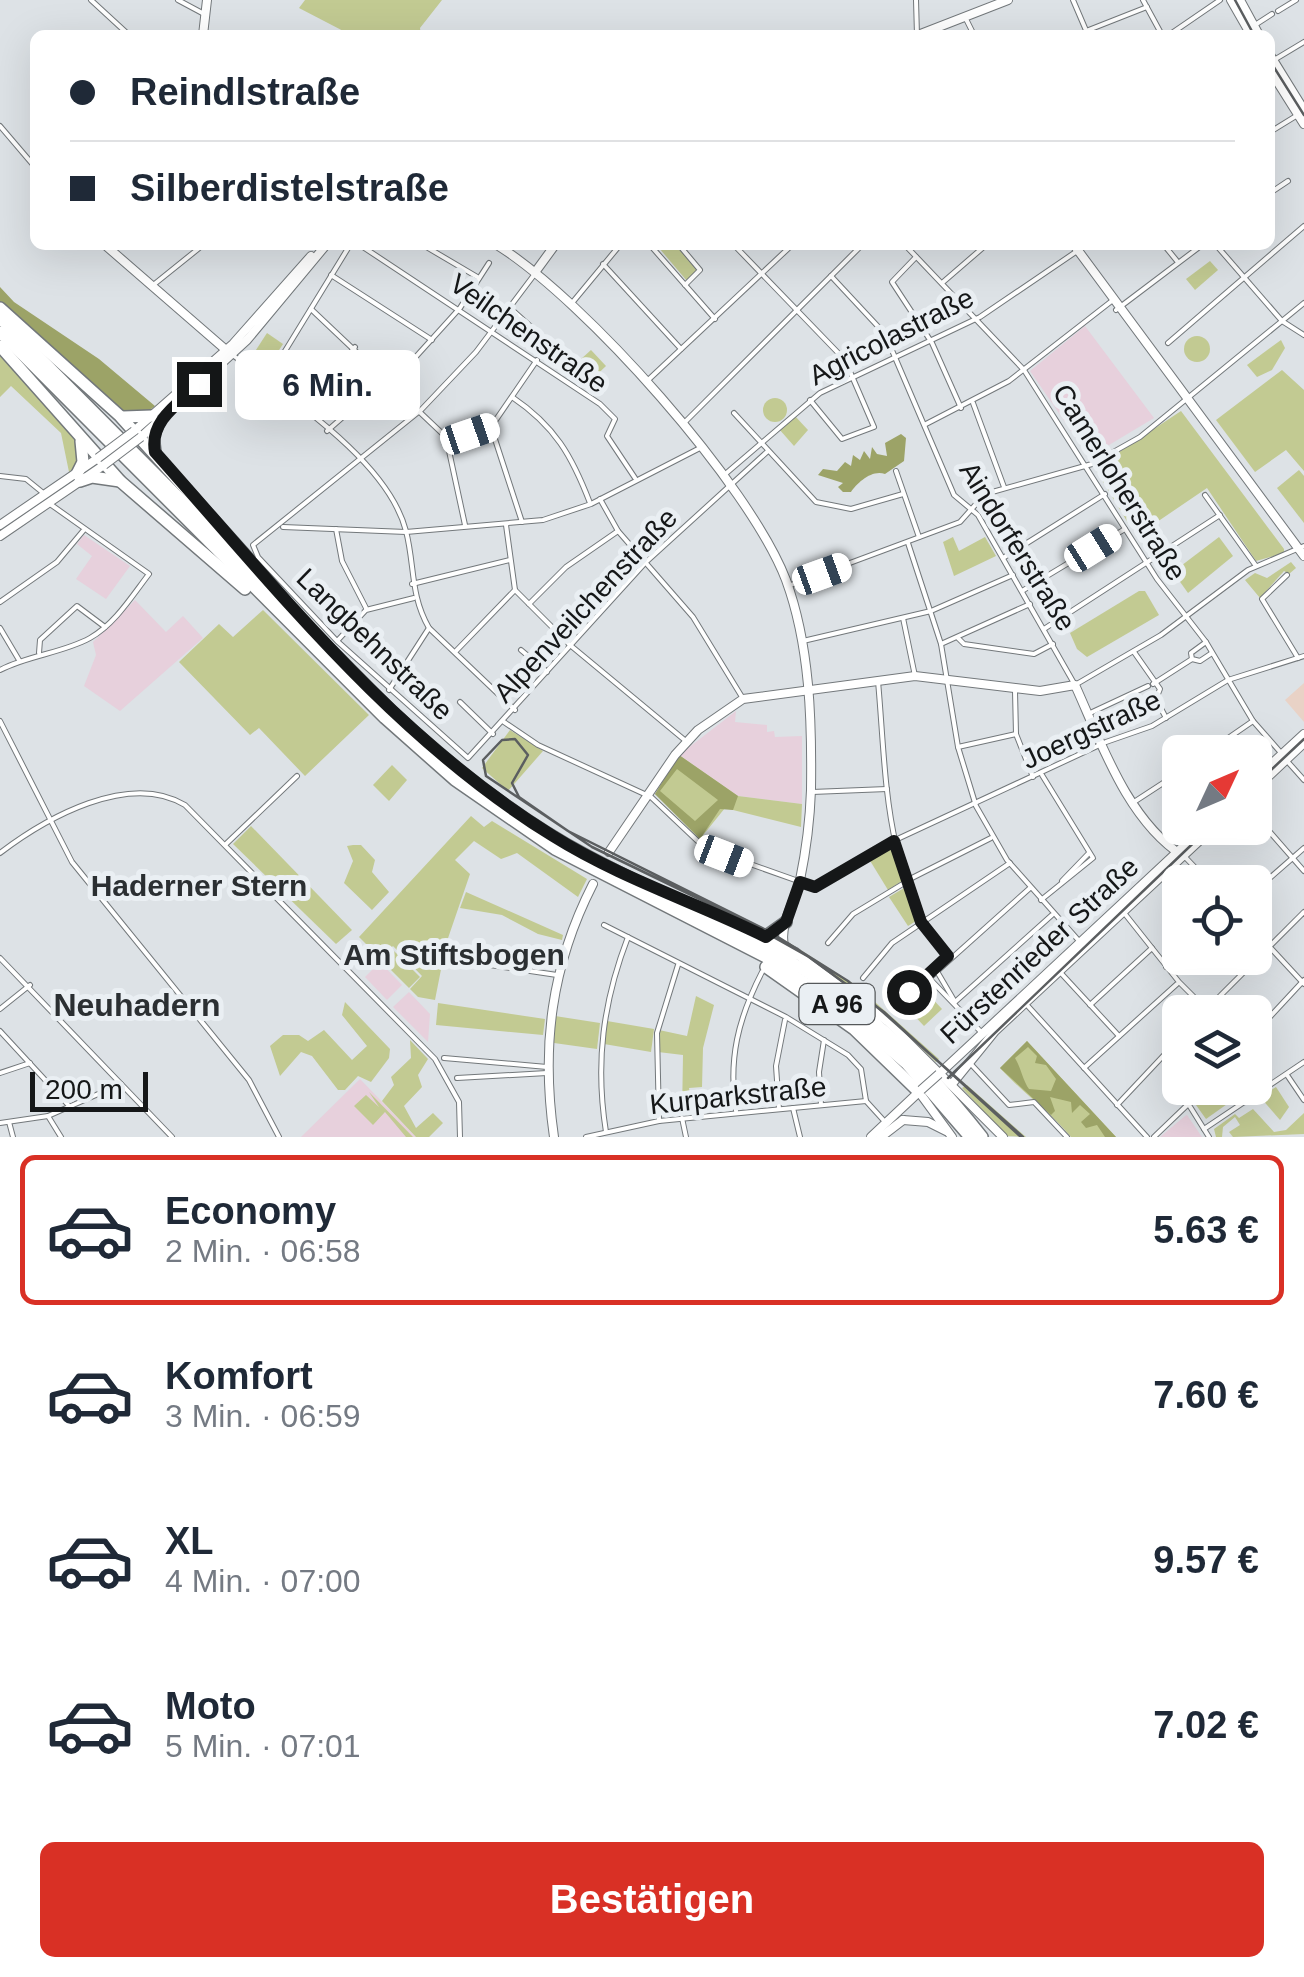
<!DOCTYPE html>
<html lang="de">
<meta charset="utf-8">
<style>
:root{--surface:#fff;--page:#f6f6f7;--text:#1f2937;--muted:#747a83;--line:#e0e1e3;--accent:#d93025}
body{margin:0;font-family:Helvetica,sans-serif;background:var(--page);color:var(--text);height:100vh;display:flex;flex-direction:column;font-size:38px;white-space:nowrap}
*{box-sizing:border-box;margin:0}
p{font-size:32px;color:var(--muted)}
.icon{flex:none;width:55px;height:55px;fill:none;stroke:currentColor;stroke-width:2;stroke-linecap:round;stroke-linejoin:round}
.map{position:relative;height:1137px;overflow:hidden}
.drawer{display:flex;flex-direction:column;background:var(--surface);flex:1}
.drawer>*{flex:none}
.hud{position:absolute;left:30px;top:30px;width:1245px;height:220px;border-radius:15px;box-shadow:0 10px 40px #0002;display:grid;align-content:center;height:220px;padding:0 40px;background:var(--surface)}
.needle{width:65px;rotate:46deg}
.tools{position:absolute;left:1162px;top:735px;display:grid;gap:20px}
.tools a{display:grid;place-items:center;width:110px;height:110px;border-radius:15px;background:var(--surface);box-shadow:0 10px 40px #0002;font-size:50px}
.scale{position:absolute;left:30px;bottom:25px;width:118px;box-sizing:border-box;padding-left:10px;border:5px solid #151718;border-top:0;font-size:28px;line-height:35px;white-space:nowrap;color:#151718;-webkit-text-stroke:8px #eaeff3;paint-order:stroke}
.end{position:absolute;width:45px;height:45px;margin:-22px;border:12px solid #151718;background:#fff;box-shadow:0 0 0 5px #fff}
.from{border-radius:50%}
.bubble{position:absolute;height:70px;border-radius:15px;background:var(--surface);box-shadow:0 10px 40px #0002;font-size:32px;font-weight:700;line-height:70px;text-align:center}
.car{position:absolute;width:30px;height:60px;margin:-30px -15px;border-radius:12px;box-shadow:0 0 8px 2px #0007;background:linear-gradient(#fff 24%,#345 0 40%,#fff 0 76%,#345 0 86%,#fff 0)}
.hud b{display:flex;align-items:center;gap:35px;height:95px;font-size:38px}
.hud b+b{border-top:2px solid var(--line)}
.hud i{width:25px;height:25px;background:var(--text)}
ul{padding:18px 0 0;list-style:none}
li{display:flex;align-items:center;gap:30px;height:150px;margin:0 20px 15px;padding:0 20px;border:5px solid transparent;border-radius:15px}
li div{flex:1}
li b{display:block;font-size:38px}
li em{font-style:normal;font-weight:700}
li.active{border-color:var(--accent)}
li>.icon{width:90px;height:90px;stroke-width:1.5}
.action{display:flex;gap:20px;margin-top:auto;padding:20px 40px}
.action a{flex:1;height:115px;border-radius:15px;background:var(--accent);color:#fff;font-size:40px;font-weight:700;line-height:115px;text-align:center}
.map>svg:first-child{display:block}
.commercial{fill:#e9d2c6}
.education{fill:#e7d0dc}
.green{fill:#c2ca92}
.forest{fill:#9ca367;fill-rule:evenodd}
.lines{fill:none;stroke-linecap:round;stroke-linejoin:round}
.street-casing{stroke:#73787b;stroke-width:6}
.secondary-casing{stroke:#73787b;stroke-width:10}
.highway-casing{stroke:#73787b;stroke-width:14}
.street{stroke:#fff;stroke-width:4}
.secondary{stroke:#fff;stroke-width:8}
.highway{stroke:#fff;stroke-width:11}
.tram{stroke:#5b5e60;stroke-width:2.5}
.secondary-bridge-casing{stroke:#73787b;stroke-width:10;stroke-linecap:butt}
.secondary-bridge{stroke:#fff;stroke-width:8}
.route{stroke:#151718;stroke-width:12}
.labels{text-anchor:middle;stroke-width:10;stroke-linejoin:round;paint-order:stroke}
.shield{fill:#eaeff3;stroke:#55585a;stroke-width:2.5}
.shield-label{font-size:25px;font-weight:bold;fill:#151718}
.street-label{font-size:28px;fill:#151718;stroke:#eaeff3}
.neighbourhood-label{font-size:30px;font-weight:bold;fill:#2b2f32;stroke:#eaeff3}
.quarter-label{font-size:32px;font-weight:bold;fill:#2b2f32;stroke:#eaeff3}
</style>
<div class="map">
<svg width="1304" height="1137" viewBox="0 0 1304 1137">
<rect width="100%" height="100%" fill="#dde2e6"/>
<path class="commercial" d="M1304,683V722L1285,700Z"/>
<g class="education">
<path d="M1085,326L1154,418L1089,457L1030,371Z"/>
<path d="M84,535L130,566L106,599L76,579L92,556L77,544Z"/>
<path d="M135,600L166,632L183,616L203,638L120,711L84,686L96,655L93,642Z"/>
<path d="M736,711L735,722L767,725V732L774,731L775,737L802,736V804L738,796L679,755Z"/>
<path d="M380,962L402,985L387,1000L365,977Z"/>
<path d="M409,992L430,1014L428,1042L393,1007Z"/>
<path d="M360,1079L416,1137H301Z"/>
<path d="M1187,1115L1202,1137H1160L1185,1116Z"/>
</g>
<g class="green">
<path d="M305,0H442L420,28L421,35H351L299,8Z"/>
<path d="M664,245H677L699,270L687,281L659,248Z"/>
<path d="M1210,261L1218,270L1195,290L1186,279Z"/>
<path d="M267,333L283,344L268,367L252,356Z"/>
<circle cx="1197" cy="349" r="13"/>
<path d="M1281,340L1285,348L1272,370L1257,377L1247,365Z"/>
<path d="M591,350L606,366L586,385L570,369Z"/>
<path d="M0,356L82,447L79,463L69,472L61,433L11,386L0,397Z"/>
<path d="M1282,370L1304,390V471L1286,450L1255,472L1216,420Z"/>
<circle cx="775" cy="410" r="12"/>
<path d="M1181,411L1284,549V553L1256,561L1207,488L1157,522L1148,511L1128,523L1095,468Z"/>
<path d="M794,415L808,430L794,446L779,429Z"/>
<path d="M1299,470L1304,476V523L1277,488Z"/>
<path d="M953,537L959,551L985,537L996,556L954,576L943,542Z"/>
<path d="M1219,537L1233,556L1188,593L1173,572Z"/>
<path d="M1291,562L1296,568L1289,574L1284,571L1260,598L1245,580L1255,573L1267,578Z"/>
<path d="M1139,591H1145L1159,615L1087,657L1077,649L1070,633Z"/>
<path d="M263,610L369,715L305,776L259,728L250,735L179,662L219,624L233,637Z"/>
<path d="M510,730L543,751L508,791L482,768Z"/>
<path d="M679,755L738,796L802,804L801,827L725,808L700,839L655,794Z"/>
<path d="M392,765L407,780L389,801L373,785Z"/>
<path d="M471,816L484,827L492,821L587,879L578,897L517,853L501,859L474,841L455,860L470,874L446,944L435,1000L418,997L410,989L422,976L393,946L380,958L359,937Z"/>
<path d="M251,826L352,930L336,944L233,844Z"/>
<path d="M353,845H361L375,860L372,872L389,892L372,910L344,883L353,861L347,846Z"/>
<path d="M890,846L902,881L888,890L869,859Z"/>
<path d="M904,888L916,921L908,926L889,897Z"/>
<path d="M466,892L563,935L562,940L538,934L502,915L460,908Z"/>
<path d="M788,942L857,986L939,1059L936,1062L887,1017Z"/>
<path d="M450,948L479,957L478,968L447,964Z"/>
<path d="M392,949L420,977L409,988L381,960Z"/>
<path d="M927,993L942,1009L924,1026L910,1011Z"/>
<path d="M696,996L714,1005L703,1048L702,1087L689,1088L693,1115H682L683,1055L658,1052L659,1030L687,1036Z"/>
<path d="M345,1002L390,1049L389,1058L371,1082L358,1076L345,1090H338L312,1056L301,1052L280,1076L270,1046L283,1035H299L308,1041L324,1030L352,1060L367,1046L342,1015Z"/>
<path d="M438,1003L545,1019L543,1035L436,1025Z"/>
<path d="M555,1016L600,1023L597,1049L554,1043Z"/>
<path d="M607,1021L654,1029L651,1052L604,1044Z"/>
<path d="M410,1040L428,1059L418,1075L422,1087L404,1106L416,1128L433,1113L443,1123L429,1137H416L382,1101L394,1085L391,1077L411,1058Z"/>
<path d="M1027,1041L1116,1137H1071C1048,1110 1024,1094 1000,1068Z"/>
<path d="M967,1085L1026,1137L1006,1136L962,1088Z"/>
<path d="M1276,1087L1289,1107L1280,1120L1260,1097Z"/>
<path d="M1210,1088H1228L1237,1097L1206,1119L1196,1105Z"/>
<path d="M369,1092L413,1137H406L385,1112L373,1125L354,1106L366,1095L379,1107Z"/>
<path d="M1253,1109L1274,1132L1286,1130L1304,1113V1134L1233,1137L1229,1132L1240,1125L1235,1117L1223,1127L1222,1137H1216L1214,1129L1235,1114L1239,1118Z"/>
</g>
<g class="forest">
<path d="M0,287L14,302L99,359L155,406L145,414L121,413L0,303Z"/>
<path d="M901,434L906,438L904,461L885,474C872,469 857,483 851,492H843L838,487L843,483L818,475L823,469L837,471L845,462L851,466L853,455L860,460L864,451L870,459L872,447L877,454L887,456L885,443Z"/>
<path d="M679,755L738,796L733,810L720,809L700,839L655,794ZM677,769L718,800L695,821L660,791Z"/>
<path d="M1027,1041L1116,1137H1105L1097,1125L1086,1128L1081,1122L1090,1114L1080,1105L1072,1113L1071,1102L1050,1097L1055,1111L1051,1115L1000,1068ZM1028,1047L1037,1056L1035,1063L1046,1065L1056,1079L1051,1091L1029,1089C1023,1081 1021,1068 1015,1058Z"/>
</g>
<g class="lines">
<defs>
<g id="street">
<path d="M91,0L129,35"/>
<path d="M178,0L206,15"/>
<path d="M916,0L917,35"/>
<path d="M1073,0L1088,35"/>
<path d="M1143,0L1162,35"/>
<path d="M1278,11L1296,0"/>
<path d="M965,17L974,35"/>
<path d="M1255,25L1272,14"/>
<path d="M1086,31L1147,7"/>
<path d="M1169,35L1220,0"/>
<path d="M1274,60L1304,42"/>
<path d="M0,126L35,167"/>
<path d="M1270,132L1296,116"/>
<path d="M1270,193L1288,181"/>
<path d="M360,245L600,404L615,419L607,436L635,478"/>
<path d="M423,245L479,278"/>
<path d="M650,245L715,319"/>
<path d="M679,245L700,270L685,285"/>
<path d="M734,245L845,360L874,427L842,439L810,400"/>
<path d="M905,245L1024,370L1157,579L1206,642L1253,721L1282,754"/>
<path d="M1164,245L1177,261"/>
<path d="M1216,245L1282,321L1304,335"/>
<path d="M916,257L892,282L932,343L961,408"/>
<path d="M603,264L681,349"/>
<path d="M331,275L432,340"/>
<path d="M534,275L476,352L421,410L253,545L258,557L337,641L468,758L646,562L768,451"/>
<path d="M831,276L885,334L954,495L978,515L1075,685L1161,635L1248,570L1304,546"/>
<path d="M942,283L986,245"/>
<path d="M152,286L203,245"/>
<path d="M572,303L620,245"/>
<path d="M510,308L539,334"/>
<path d="M311,309L446,437L465,525"/>
<path d="M1116,310L1202,245"/>
<path d="M1168,343L1304,226"/>
<path d="M234,356C289,398 388,461 406,531C415,566 410,595 429,628L515,710"/>
<path d="M266,382L350,245"/>
<path d="M393,382L460,308L489,263"/>
<path d="M646,382L792,245"/>
<path d="M512,397C555,426 572,456 590,503"/>
<path d="M973,403L1004,487"/>
<path d="M303,412L355,347"/>
<path d="M734,413L816,502L851,509L903,494"/>
<path d="M685,422L862,245"/>
<path d="M926,424L1009,381L1113,300"/>
<path d="M491,427L522,522"/>
<path d="M327,431L368,395L374,401"/>
<path d="M449,442L491,427L537,360"/>
<path d="M896,471L919,537"/>
<path d="M0,476L26,479L42,492"/>
<path d="M723,476L820,393L980,317L1086,245"/>
<path d="M1205,495L1256,566"/>
<path d="M600,499L618,531L693,617L742,697"/>
<path d="M506,525L515,590L570,645L687,742"/>
<path d="M283,527L406,532L543,520L591,504L700,448"/>
<path d="M336,529L342,561L366,608"/>
<path d="M908,543L941,644L958,747L976,806L1007,860L1080,942"/>
<path d="M1003,558L1105,494"/>
<path d="M1287,575L1262,599L1298,658"/>
<path d="M412,584L510,560"/>
<path d="M788,586L960,522L985,494L1092,464L1140,437L1304,303"/>
<path d="M1022,591L1125,529"/>
<path d="M0,602L57,562L83,531"/>
<path d="M529,604L566,567L618,531"/>
<path d="M903,618L915,676"/>
<path d="M0,628L19,660"/>
<path d="M1044,629L1220,515"/>
<path d="M958,638L964,644L1034,654L1053,644"/>
<path d="M338,640L366,610L414,598"/>
<path d="M803,641L931,611L1013,575"/>
<path d="M1206,642L1191,653L1192,659L1200,661L1212,653"/>
<path d="M941,644L1030,604"/>
<path d="M521,650L547,672"/>
<path d="M456,651L515,590"/>
<path d="M1134,652L1160,689L1156,699L1166,718"/>
<path d="M39,653L40,640L77,606L105,627"/>
<path d="M0,670C29,655 63,653 90,638C115,624 132,596 149,574L50,504"/>
<path d="M878,681C887,781 883,874 948,957"/>
<path d="M1153,684L1192,659"/>
<path d="M389,690L429,628"/>
<path d="M1015,691L1016,734L1033,777"/>
<path d="M460,702L493,734"/>
<path d="M1088,714L1148,686"/>
<path d="M0,721L72,862L249,1080L279,1137"/>
<path d="M504,722L538,745L651,797L705,848L815,887L891,842L1106,742L1152,726L1228,680L1304,656"/>
<path d="M958,747L1016,734"/>
<path d="M1208,752L1253,721"/>
<path d="M1287,761L1304,780"/>
<path d="M812,792L887,789"/>
<path d="M1134,802L1180,772"/>
<path d="M1255,815L1304,871"/>
<path d="M226,844L297,776"/>
<path d="M0,853C46,818 129,771 185,805L435,1059L459,1102L460,1137"/>
<path d="M1185,857L1209,882"/>
<path d="M906,881L991,838"/>
<path d="M1062,881L1089,853"/>
<path d="M1255,891L1304,848"/>
<path d="M1041,900L1093,858L1042,775"/>
<path d="M1125,914L1179,982L1209,1012"/>
<path d="M604,925L786,1017L848,1055L861,1069L866,1101"/>
<path d="M1255,931L1304,984"/>
<path d="M828,943L853,914L906,882"/>
<path d="M0,958L172,1137"/>
<path d="M483,964L557,975"/>
<path d="M1166,967L1180,957"/>
<path d="M935,968L955,1002"/>
<path d="M1059,971L1119,1036"/>
<path d="M927,976L982,1033"/>
<path d="M863,978L892,943L1010,863"/>
<path d="M955,1002L1052,915"/>
<path d="M1026,1004L1147,1137"/>
<path d="M1090,1005L1152,948"/>
<path d="M896,1008L1030,888"/>
<path d="M0,1009L30,985"/>
<path d="M1204,1012L1304,912"/>
<path d="M0,1031L71,1108"/>
<path d="M1255,1033L1304,980"/>
<path d="M444,1058L547,1067"/>
<path d="M969,1062L1009,1105L1034,1102L1067,1137"/>
<path d="M1084,1068L1177,984"/>
<path d="M0,1073L30,1063"/>
<path d="M1287,1075L1304,1100"/>
<path d="M457,1078L547,1073"/>
<path d="M1231,1088L1245,1102"/>
<path d="M866,1101L886,1123"/>
<path d="M821,1105L819,1072L824,1040"/>
<path d="M1117,1105L1180,1038"/>
<path d="M1189,1105L1209,1137"/>
<path d="M793,1108L800,1137"/>
<path d="M779,1109L776,1066L785,1020"/>
<path d="M736,1111C728,1059 738,1019 762,972"/>
<path d="M48,1116L61,1137"/>
<path d="M682,1118L686,1137"/>
<path d="M659,1121L657,1033L678,965"/>
<path d="M9,1122L13,1137"/>
<path d="M0,1123L48,1116L121,1084"/>
<path d="M1204,1129L1304,1062"/>
<path d="M606,1132C595,1063 603,1002 628,937"/>
<path d="M586,1137L659,1121L866,1101"/>
<path d="M1154,1137L1205,1088"/>
</g>
<g id="secondary">
<path d="M1231,0L1251,35"/>
<path d="M1240,0L1259,35"/>
<path d="M203,35L207,0"/>
<path d="M918,35L1008,0"/>
<path d="M1270,55L1304,110"/>
<path d="M1270,70L1304,124"/>
<path d="M105,245L226,350"/>
<path d="M497,245C585,300 749,484 786,580C810,645 812,721 811,790C810,819 806,851 800,880C796,900 779,924 784,945L887,1021L1003,1137"/>
<path d="M1074,245L1304,556"/>
<path d="M536,271L555,245"/>
<path d="M134,431L233,344L311,256"/>
<path d="M141,437L247,340L326,245"/>
<path d="M0,525L98,458"/>
<path d="M0,536L104,465"/>
<path d="M1255,779L1304,734"/>
<path d="M1255,789L1304,743"/>
<path d="M609,852L675,755L698,730L743,699L915,676L1040,691L1075,685C1101,742 1127,820 1183,856"/>
<path d="M939,1074L1203,828"/>
<path d="M952,1084L995,1031L1213,828"/>
<path d="M919,1092L952,1137"/>
<path d="M903,1120L928,1122L946,1131"/>
<path d="M554,1137C541,1047 551,966 593,884"/>
<path d="M871,1137L921,1090"/>
<path d="M881,1137L903,1120"/>
</g>
<g id="highway">
<path d="M0,308L120,416L263,575"/>
<path d="M0,318L391,711C451,766 514,817 585,855C663,897 746,930 819,980C883,1023 935,1077 982,1137"/>
<path d="M0,332L385,718L455,780L555,849L764,956L837,1004L906,1063L970,1137"/>
<path d="M0,346L120,481L245,589"/>
<path d="M123,417L152,416"/>
<path d="M155,452L153,436L159,422"/>
<path d="M77,474L83,462L81,441"/>
<path d="M80,481L92,477L120,481"/>
<path d="M710,911L795,954"/>
<path d="M765,937L786,922"/>
<path d="M766,967L854,1029L919,1092"/>
</g>
</defs>
<use href="#street" class="street-casing"/>
<use href="#secondary" class="secondary-casing"/>
<use href="#highway" class="highway-casing"/>
<use href="#street" class="street"/>
<use href="#secondary" class="secondary"/>
<use href="#highway" class="highway"/>
<g class="tram">
<path d="M1235,0L1254,35"/>
<path d="M1270,61L1304,115"/>
<path d="M1255,785L1304,739"/>
<path d="M948,1078L1209,828"/>
<path d="M1021,1137L884,1012L809,957L745,921L592,847L486,776L483,760L502,740L515,739L528,755L512,783L519,797L568,831L770,932L848,981L1023,1137"/>
</g>
<defs>
<g id="secondary-bridge">
<path d="M98,458L134,431"/>
<path d="M104,465L141,437"/>
<path d="M921,1090L939,1074"/>
</g>
</defs>
<use href="#secondary-bridge" class="secondary-bridge-casing"/>
<use href="#secondary-bridge" class="secondary-bridge"/>
</g>
<g class="lines">
<path class="route" d="M199,384C179,403 149,421 155,452C278,590 393,737 553,836C620,878 695,902 766,937L786,922L800,882L815,887L894,841L921,922L948,956L909,992"/>
</g>
<g class="labels">
<rect class="shield" x="799.5" y="984" width="75" height="40" rx="8"/>
<g class="shield-label">
<text x="837" y="1013">A 96</text>
</g>
<g class="street-label">
<text transform="translate(529 333) rotate(35)" y="10">Veilchenstraße</text>
<text transform="translate(891 336) rotate(-27)" y="10">Agricolastraße</text>
<text transform="translate(1120 482) rotate(58)" y="10">Camerloherstraße</text>
<text transform="translate(1018 546) rotate(58)" y="10">Aindorferstraße</text>
<text transform="translate(585 605) rotate(-47)" y="10">Alpenveilchenstraße</text>
<text transform="translate(375 644) rotate(44)" y="10">Langbehnstraße</text>
<text transform="translate(1091 729) rotate(-25)" y="10">Joergstraße</text>
<text transform="translate(1039 950) rotate(-43)" y="10">Fürstenrieder Straße</text>
<text transform="translate(738 1095) rotate(-6)" y="10">Kurparkstraße</text>
</g>
<g class="neighbourhood-label">
<text x="199" y="896">Haderner Stern</text>
<text x="454" y="965">Am Stiftsbogen</text>
</g>
<g class="quarter-label">
<text x="137" y="1016">Neuhadern</text>
</g>
</g>
</svg>
<div class="tools">
<a><svg class="needle" viewBox="-14 -14 28 28"><path d="M0-13l5 13h-10z" fill="#e53935"/><path d="M0 13l5-13h-10z" fill="#747a83"/></svg></a>
<a><svg class="icon" aria-label="locate" viewBox="0 0 24 24"><circle cx="12" cy="12" r="6"/><path d="M12 2v4M12 18v4M2 12h4M18 12h4"/></svg></a>
<a><svg class="icon" aria-label="layers" viewBox="0 0 24 24"><path d="M12 4l9 5-9 5-9-5zM3 14l9 5 9-5"/></svg></a>
</div>
<div class="scale">200 m</div>
<i class="end from" style="left:909px;top:992px"></i>
<i class="end" style="left:199px;top:384px"></i>
<div class="bubble" style="left:235px;top:350px;width:185px">6 Min.</div>
<i class="car" style="left:470px;top:434px;rotate:71deg"></i>
<i class="car" style="left:1093px;top:548px;rotate:58deg"></i>
<i class="car" style="left:822px;top:574px;rotate:70deg"></i>
<i class="car" style="left:724px;top:856px;rotate:111deg"></i>
<div class="hud">
<b><i class="from"></i>Reindlstraße</b>
<b><i></i>Silberdistelstraße</b>
</div>
</div>
<section class="drawer">
<ul>
<li class="active"><svg class="icon" aria-label="car" viewBox="0 0 24 24"><path d="M5 17H2v-5l4-1 3-4h7l3 4 3 1v5h-3M9 17h6M6 11h13"/><circle cx="7" cy="17" r="2"/><circle cx="17" cy="17" r="2"/></svg><div><b>Economy</b><p>2 Min. · 06:58</p></div><em>5.63 €</em></li>
<li><svg class="icon" aria-label="car" viewBox="0 0 24 24"><path d="M5 17H2v-5l4-1 3-4h7l3 4 3 1v5h-3M9 17h6M6 11h13"/><circle cx="7" cy="17" r="2"/><circle cx="17" cy="17" r="2"/></svg><div><b>Komfort</b><p>3 Min. · 06:59</p></div><em>7.60 €</em></li>
<li><svg class="icon" aria-label="car" viewBox="0 0 24 24"><path d="M5 17H2v-5l4-1 3-4h7l3 4 3 1v5h-3M9 17h6M6 11h13"/><circle cx="7" cy="17" r="2"/><circle cx="17" cy="17" r="2"/></svg><div><b>XL</b><p>4 Min. · 07:00</p></div><em>9.57 €</em></li>
<li><svg class="icon" aria-label="car" viewBox="0 0 24 24"><path d="M5 17H2v-5l4-1 3-4h7l3 4 3 1v5h-3M9 17h6M6 11h13"/><circle cx="7" cy="17" r="2"/><circle cx="17" cy="17" r="2"/></svg><div><b>Moto</b><p>5 Min. · 07:01</p></div><em>7.02 €</em></li>
</ul>
<div class="action"><a>Bestätigen</a></div>
</section>
